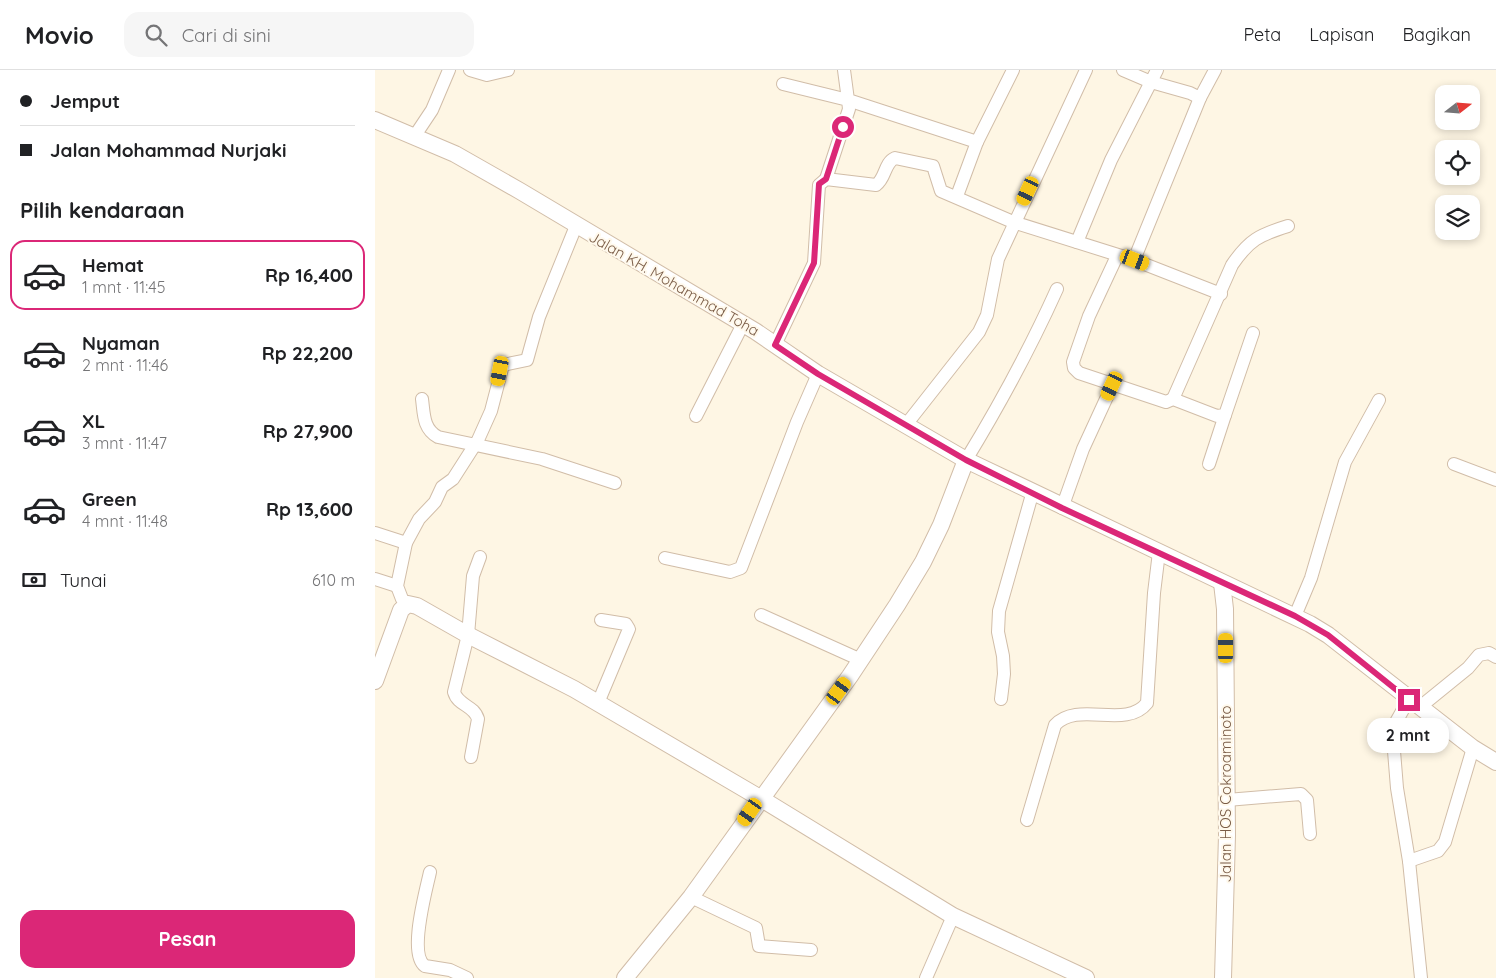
<!DOCTYPE html>
<html lang="id">
<meta charset="utf-8">
<style>
:root{--surface:#fff;--page:#f6f6f6;--text:#202124;--muted:#757577;--line:#e0e0e0;--accent:#db2777}
body{margin:0;font-family:Quicksand,sans-serif;background:var(--page);color:var(--text);height:100vh;display:flex;flex-direction:column;font-size:19px;white-space:nowrap}
*{box-sizing:border-box;margin:0}
p{font-size:16px;color:var(--muted)}
.icon{flex:none;width:28px;height:28px;fill:none;stroke:currentColor;stroke-width:2;stroke-linecap:round;stroke-linejoin:round}
.map{position:relative;flex:1;overflow:hidden}
.sheet{display:flex;flex-direction:column;background:var(--surface);width:375px}
.sheet>*{flex:none}
.guide{display:grid;align-content:center;height:110px;padding:0 20px;background:var(--surface)}
.needle{width:32px;rotate:73deg}
.controls{position:absolute;left:1060px;top:15px;display:grid;gap:10px}
.controls a{display:grid;place-items:center;width:45px;height:45px;border-radius:10px;background:var(--surface);box-shadow:0 2px 8px #0003;font-size:25px}
.end{position:absolute;width:22px;height:22px;margin:-11px;border:6px solid #db2777;background:#fff;box-shadow:0 0 0 2px #fff}
.from{border-radius:50%}
.bubble{position:absolute;height:35px;border-radius:15px;background:var(--surface);box-shadow:0 2px 8px #0003;font-size:16px;font-weight:800;line-height:35px;text-align:center}
.car{position:absolute;width:15px;height:30px;margin:-15px -8px;border-radius:6px;box-shadow:0 0 4px 1px #0007;background:linear-gradient(#f5c518 24%,#345 0 40%,#f5c518 0 76%,#345 0 86%,#f5c518 0)}
.guide b{display:flex;align-items:center;gap:18px;height:48px;font-size:19px}
.guide b+b{border-top:1px solid var(--line)}
.guide i{width:12px;height:12px;background:var(--text)}
ul{padding:0;list-style:none}
li{display:flex;align-items:center;gap:15px;height:70px;margin:0 10px 8px;padding:0 10px;border:2px solid transparent;border-radius:15px}
li div{flex:1}
li b{display:block;font-size:19px}
li em{font-style:normal;font-weight:800}
li.on{border-color:var(--accent)}
li>.icon{width:45px;height:45px;stroke-width:1.5}
h2{padding:0 20px;font-size:22px;line-height:60px}
.pay{display:flex;align-items:center;gap:12px;height:55px;padding:0 20px;font-size:19px}
.pay p{margin-inline-start:auto}
.cta{display:flex;gap:10px;margin-top:auto;padding:10px 20px}
.cta a{flex:1;height:58px;border-radius:15px;background:var(--accent);color:#fff;font-size:20px;font-weight:800;line-height:58px;text-align:center}
header{display:flex;align-items:center;gap:30px;box-sizing:border-box;height:70px;padding:0 25px;background:var(--surface);border-bottom:1px solid var(--line)}
header strong{font-size:24px}
nav{display:flex;gap:28px;margin-inline-start:auto;font-size:18px}
.search{width:350px;height:45px;background:var(--page);display:flex;align-items:center;gap:12px;box-sizing:border-box;padding:0 18px;border-radius:15px;color:var(--muted);font-size:19px}
main{display:flex;flex:1;min-height:0}
.map>svg:first-child{display:block}
.lines{fill:none;stroke-linecap:round;stroke-linejoin:round}
.minor-casing{stroke:#d1bda8;stroke-width:14}
.tertiary-casing{stroke:#d1bda8;stroke-width:18}
.minor{stroke:#fff;stroke-width:12}
.tertiary{stroke:#fff;stroke-width:16}
.route{stroke:#db2777;stroke-width:6}
.labels{text-anchor:middle;stroke-width:4;stroke-linejoin:round;paint-order:stroke}
.street-label{font-size:15px;fill:#7a5c46;stroke:#fff9ec}
</style>
<header>
<strong>Movio</strong>
<div class="search"><svg class="icon" aria-label="search" viewBox="0 0 24 24"><circle cx="10" cy="10" r="6"/><path d="M15 15l6 6"/></svg>Cari di sini</div>
<nav><a>Peta</a><a>Lapisan</a><a>Bagikan</a></nav>
</header>
<main>
<section class="sheet">
<div class="guide">
<b><i class="from"></i>Jemput</b>
<b><i></i>Jalan Mohammad Nurjaki</b>
</div>
<h2>Pilih kendaraan</h2>
<ul>
<li class="on"><svg class="icon" aria-label="car" viewBox="0 0 24 24"><path d="M5 17H2v-5l4-1 3-4h7l3 4 3 1v5h-3M9 17h6M6 11h13"/><circle cx="7" cy="17" r="2"/><circle cx="17" cy="17" r="2"/></svg><div><b>Hemat</b><p>1 mnt · 11:45</p></div><em>Rp 16,400</em></li>
<li><svg class="icon" aria-label="car" viewBox="0 0 24 24"><path d="M5 17H2v-5l4-1 3-4h7l3 4 3 1v5h-3M9 17h6M6 11h13"/><circle cx="7" cy="17" r="2"/><circle cx="17" cy="17" r="2"/></svg><div><b>Nyaman</b><p>2 mnt · 11:46</p></div><em>Rp 22,200</em></li>
<li><svg class="icon" aria-label="car" viewBox="0 0 24 24"><path d="M5 17H2v-5l4-1 3-4h7l3 4 3 1v5h-3M9 17h6M6 11h13"/><circle cx="7" cy="17" r="2"/><circle cx="17" cy="17" r="2"/></svg><div><b>XL</b><p>3 mnt · 11:47</p></div><em>Rp 27,900</em></li>
<li><svg class="icon" aria-label="car" viewBox="0 0 24 24"><path d="M5 17H2v-5l4-1 3-4h7l3 4 3 1v5h-3M9 17h6M6 11h13"/><circle cx="7" cy="17" r="2"/><circle cx="17" cy="17" r="2"/></svg><div><b>Green</b><p>4 mnt · 11:48</p></div><em>Rp 13,600</em></li>
</ul>
<div class="pay"><svg class="icon" aria-label="cash" viewBox="0 0 24 24"><path d="M3 7h18v10H3z"/><circle cx="12" cy="12" r="2"/></svg>Tunai<p>610 m</p></div>
<div class="cta"><a>Pesan</a></div>
</section>
<div class="map">
<svg width="1121" height="908" viewBox="0 0 1121 908">
<rect width="100%" height="100%" fill="#fef6e4"/>
<g class="lines">
<defs>
<g id="minor">
<path d="M95,0L112,5L133,0"/>
<path d="M469,0L473,30L602,72L582,126"/>
<path d="M748,0L776,12L815,23L825,28L840,0"/>
<path d="M408,14L473,30L474,39L451,109"/>
<path d="M39,67L57,40L74,0"/>
<path d="M602,72L638,0"/>
<path d="M702,172L736,90L782,0"/>
<path d="M742,186L714,246L698,292L699,298L704,303L791,332L798,329L842,346L850,345L878,263"/>
<path d="M759,190L825,28"/>
<path d="M400,275L439,193L444,115L451,109L501,115C511,108 509,93 520,88L558,96L566,121L638,152L759,190L846,224"/>
<path d="M47,329C49,344 48,359 63,367L167,389L240,413"/>
<path d="M798,329L857,195C874,170 884,165 913,156"/>
<path d="M321,346L368,254"/>
<path d="M530,356L604,262L612,245L623,189L711,0"/>
<path d="M591,390C625,334 655,279 682,219"/>
<path d="M834,394L850,345"/>
<path d="M1079,394L1121,410"/>
<path d="M687,438L708,379L737,316"/>
<path d="M0,463L31,473"/>
<path d="M290,488L355,502L366,498L422,352L443,304"/>
<path d="M0,509L22,516"/>
<path d="M33,534L27,529L22,516L31,473L44,449L60,432L67,417L78,409L103,370L116,341L128,295L152,290L164,247L201,156"/>
<path d="M386,545L486,590"/>
<path d="M920,546L936,508L970,392L1004,330"/>
<path d="M626,629L629,604L628,586L623,562L624,541L658,421"/>
<path d="M1034,629L1021,652L1019,681L1022,718L1034,791L1046,908"/>
<path d="M223,633L254,559L251,554L226,550"/>
<path d="M1045,637L1093,598L1104,585L1114,583L1121,587"/>
<path d="M96,687L103,649C99,635 83,636 79,622L93,565L98,506L105,487"/>
<path d="M852,730L926,724L932,730L935,764"/>
<path d="M652,750L680,655C703,630 751,660 772,633L779,523L784,482"/>
<path d="M1034,791L1063,781L1070,772L1098,678"/>
<path d="M55,802C51,821 33,884 50,896L75,900L92,908"/>
<path d="M316,827L381,858L384,876L436,880"/>
<path d="M551,908L578,846"/>
</g>
<g id="tertiary">
<path d="M0,50L80,84L145,121L380,261L443,304L591,390L935,554L953,565L1098,678L1121,692"/>
<path d="M847,513L850,539L852,765L848,908"/>
<path d="M0,611L26,540L33,534L42,536L93,565L199,619L385,728L578,846L711,908"/>
<path d="M250,908L316,827L475,606L522,535L548,492L566,455L591,390"/>
</g>
</defs>
<use href="#minor" class="minor-casing"/>
<use href="#tertiary" class="tertiary-casing"/>
<use href="#minor" class="minor"/>
<use href="#tertiary" class="tertiary"/>
</g>
<g class="lines">
<path class="route" d="M468,57L451,109L444,114L439,193L400,275L443,304L591,390L687,438L920,546L953,565L1034,630"/>
</g>
<g class="labels">
<g class="street-label">
<text transform="translate(299 214) rotate(30)" y="5">Jalan KH. Mohammad Toha</text>
<text transform="translate(851 724) rotate(-90)" y="5">Jalan HOS Cokroaminoto</text>
</g>
</g>
</svg>
<div class="controls">
<a><svg class="needle" viewBox="-14 -14 28 28"><path d="M0-13l5 13h-10z" fill="#e53935"/><path d="M0 13l5-13h-10z" fill="#757577"/></svg></a>
<a><svg class="icon" aria-label="locate" viewBox="0 0 24 24"><circle cx="12" cy="12" r="6"/><path d="M12 2v4M12 18v4M2 12h4M18 12h4"/></svg></a>
<a><svg class="icon" aria-label="layers" viewBox="0 0 24 24"><path d="M12 4l9 5-9 5-9-5zM3 14l9 5 9-5"/></svg></a>
</div>
<i class="end from" style="left:468px;top:57px"></i>
<i class="end" style="left:1034px;top:630px"></i>
<div class="bubble" style="left:992px;top:648px;width:82px">2 mnt</div>
<i class="car" style="left:653px;top:121px;rotate:205deg"></i>
<i class="car" style="left:760px;top:190px;rotate:111deg"></i>
<i class="car" style="left:125px;top:301px;rotate:191deg"></i>
<i class="car" style="left:737px;top:316px;rotate:205deg"></i>
<i class="car" style="left:851px;top:578px;rotate:0deg"></i>
<i class="car" style="left:464px;top:621px;rotate:36deg"></i>
<i class="car" style="left:375px;top:742px;rotate:215deg"></i>
</div>
</main>
